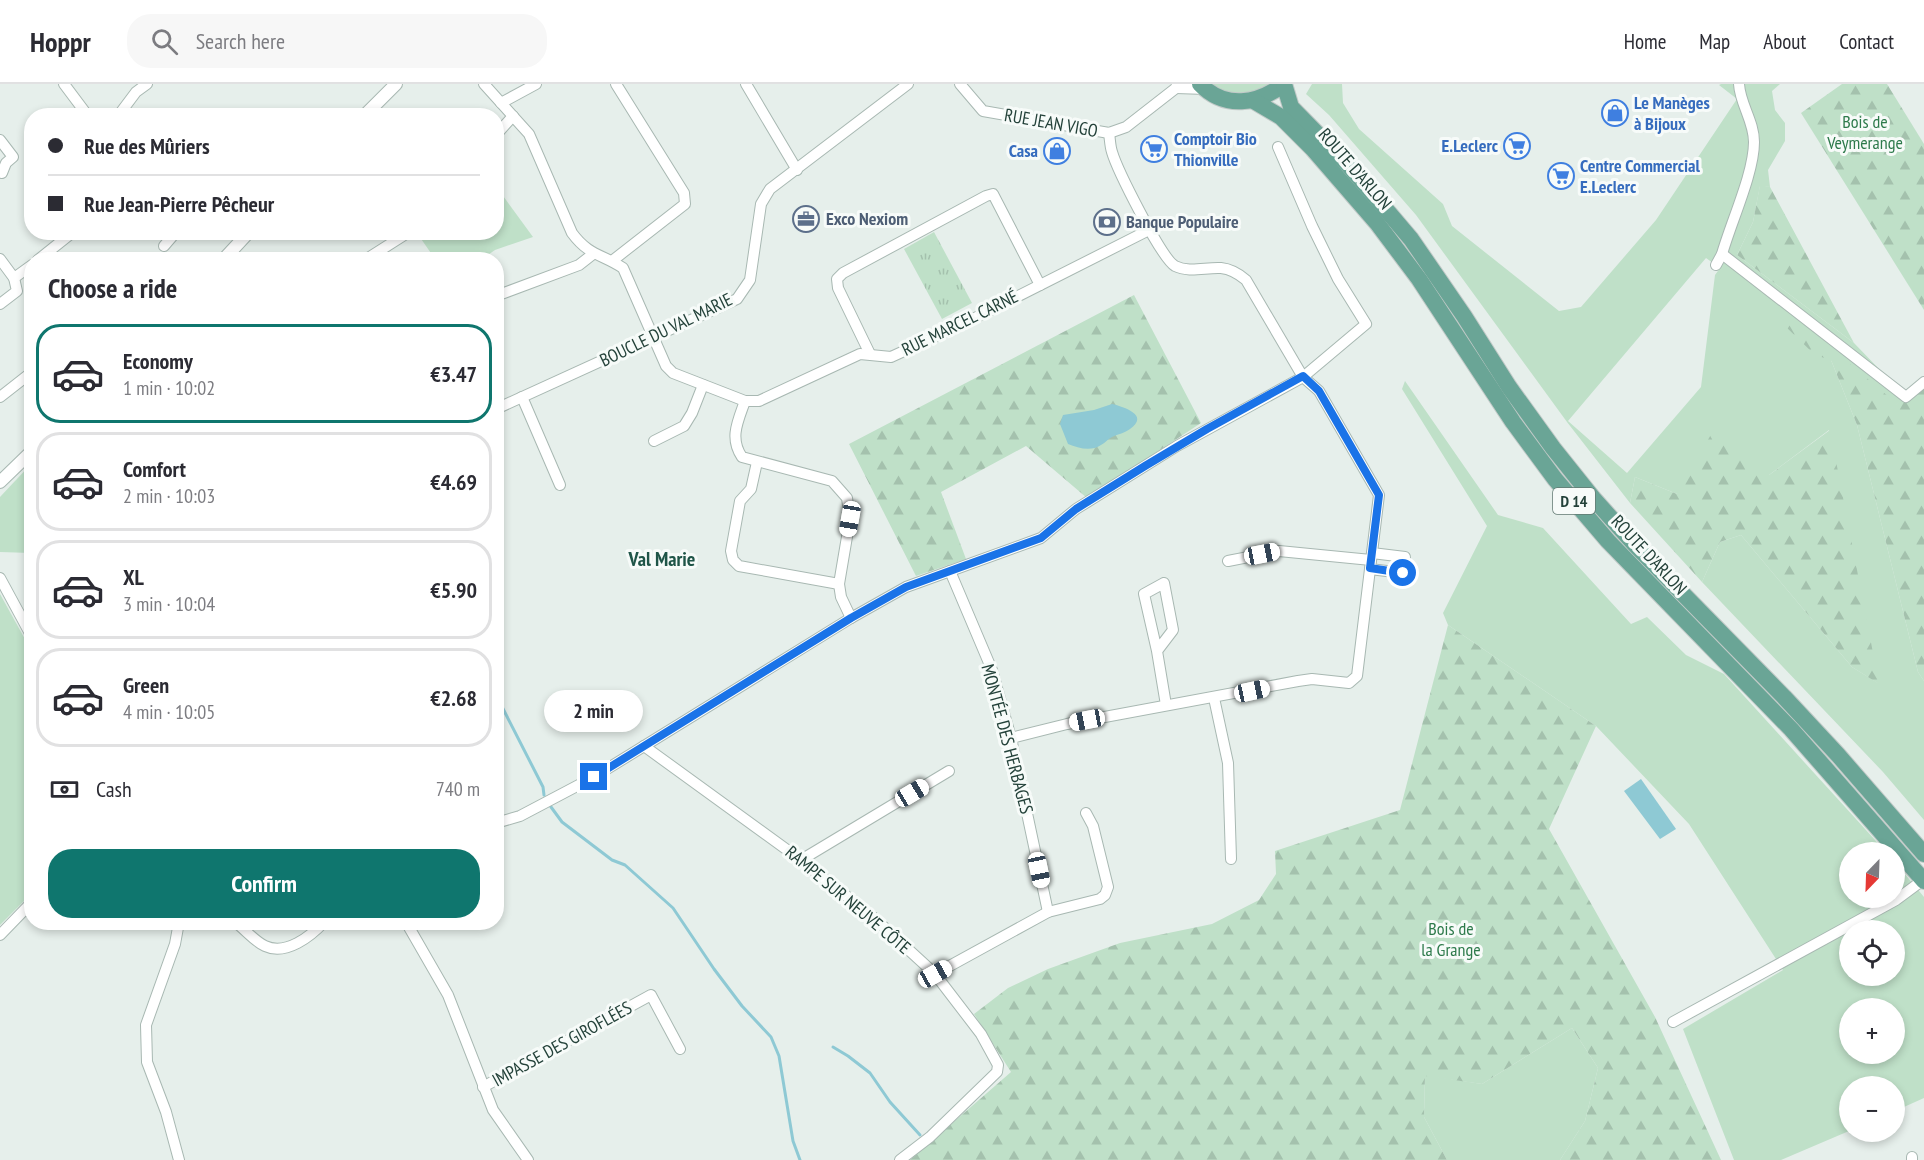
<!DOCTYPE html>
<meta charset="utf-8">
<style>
:root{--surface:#fff;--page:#f7f7f7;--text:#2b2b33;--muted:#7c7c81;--line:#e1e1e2;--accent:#0f766e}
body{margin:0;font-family:"PT Sans Narrow",sans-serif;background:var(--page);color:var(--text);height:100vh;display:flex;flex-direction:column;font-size:22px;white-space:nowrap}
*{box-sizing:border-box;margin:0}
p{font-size:20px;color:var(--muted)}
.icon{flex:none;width:33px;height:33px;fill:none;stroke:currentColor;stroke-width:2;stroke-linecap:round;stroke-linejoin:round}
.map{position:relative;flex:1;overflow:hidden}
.sheet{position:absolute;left:24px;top:168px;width:480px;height:678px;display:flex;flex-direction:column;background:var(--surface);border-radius:24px;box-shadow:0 3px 9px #0003}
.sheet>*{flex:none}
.guide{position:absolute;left:24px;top:24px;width:480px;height:132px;border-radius:24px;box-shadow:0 3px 9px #0003;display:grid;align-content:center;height:132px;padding:0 24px;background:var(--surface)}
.needle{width:39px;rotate:203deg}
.buttons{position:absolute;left:1839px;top:758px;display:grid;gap:12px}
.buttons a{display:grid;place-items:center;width:66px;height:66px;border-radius:50%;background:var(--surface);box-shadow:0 3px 9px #0003;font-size:30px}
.end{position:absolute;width:27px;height:27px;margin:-14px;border:8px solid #1a73e8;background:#fff;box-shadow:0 0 0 3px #fff}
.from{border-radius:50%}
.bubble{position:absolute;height:42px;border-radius:21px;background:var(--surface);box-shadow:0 3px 9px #0003;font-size:20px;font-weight:700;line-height:42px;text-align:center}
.car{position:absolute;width:18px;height:36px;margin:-18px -9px;border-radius:8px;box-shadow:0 0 4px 2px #0007;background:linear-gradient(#fff 24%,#345 0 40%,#fff 0 76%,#345 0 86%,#fff 0)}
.guide b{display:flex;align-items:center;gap:21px;height:57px;font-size:22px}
.guide b+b{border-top:2px solid var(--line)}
.guide i{width:15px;height:15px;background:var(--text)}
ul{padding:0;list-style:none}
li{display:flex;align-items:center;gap:18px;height:99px;margin:0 12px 9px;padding:0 12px;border:3px solid var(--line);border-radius:24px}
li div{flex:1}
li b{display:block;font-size:22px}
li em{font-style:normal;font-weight:700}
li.selected{border-color:var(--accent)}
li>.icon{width:54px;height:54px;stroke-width:1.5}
h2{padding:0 24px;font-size:27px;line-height:72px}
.pay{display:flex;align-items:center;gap:15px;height:66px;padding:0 24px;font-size:22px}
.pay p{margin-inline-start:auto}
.cta{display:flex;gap:12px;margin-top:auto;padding:12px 24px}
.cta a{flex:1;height:69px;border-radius:24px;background:var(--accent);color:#fff;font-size:24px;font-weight:700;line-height:69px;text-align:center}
header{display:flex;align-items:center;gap:36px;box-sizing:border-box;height:84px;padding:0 30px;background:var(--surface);border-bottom:2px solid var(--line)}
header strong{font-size:28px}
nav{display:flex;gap:33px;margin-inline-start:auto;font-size:21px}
.search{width:420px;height:54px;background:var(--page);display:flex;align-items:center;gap:15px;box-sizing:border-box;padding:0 21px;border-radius:24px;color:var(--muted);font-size:22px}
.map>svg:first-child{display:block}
.green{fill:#bfe0c8;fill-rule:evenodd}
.forest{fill:url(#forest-firs)}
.park{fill:url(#park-tufts)}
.water{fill:#8ec9d4}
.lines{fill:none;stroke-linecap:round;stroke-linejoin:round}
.stream{stroke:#8ec9d4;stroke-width:3}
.minor-casing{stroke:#a8b8b2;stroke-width:12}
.tertiary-casing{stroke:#a8b8b2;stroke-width:14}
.primary-casing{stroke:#c2cac8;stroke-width:18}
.minor{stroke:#fff;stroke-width:10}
.tertiary{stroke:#fff;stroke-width:12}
.primary{stroke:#6aa596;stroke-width:16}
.route{stroke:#1a73e8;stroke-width:8}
.labels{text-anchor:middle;stroke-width:6;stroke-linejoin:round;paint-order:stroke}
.shield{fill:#f7fbf9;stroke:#637a73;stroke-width:1.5}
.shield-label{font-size:16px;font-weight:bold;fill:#24423a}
.shop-label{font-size:18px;font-weight:bold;fill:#366cbe;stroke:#f7fbf9;text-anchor:start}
.park-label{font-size:18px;fill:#2d7a4b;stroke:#f7fbf9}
.street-label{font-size:18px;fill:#24423a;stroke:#f7fbf9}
.service-label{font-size:18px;font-weight:bold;fill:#4e5e75;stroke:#f7fbf9;text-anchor:start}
.neighbourhood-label{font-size:20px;font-weight:bold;fill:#1f5548;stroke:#f7fbf9}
</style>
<header>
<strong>Hoppr</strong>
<div class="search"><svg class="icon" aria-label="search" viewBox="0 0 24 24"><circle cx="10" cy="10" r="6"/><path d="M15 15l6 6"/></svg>Search here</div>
<nav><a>Home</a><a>Map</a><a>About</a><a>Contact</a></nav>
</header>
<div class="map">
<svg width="1924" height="1076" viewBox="0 0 1924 1076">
<defs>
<pattern id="forest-firs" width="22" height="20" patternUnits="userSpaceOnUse" patternTransform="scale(1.5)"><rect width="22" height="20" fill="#bfe0c8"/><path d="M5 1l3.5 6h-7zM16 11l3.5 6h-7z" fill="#a4c1ad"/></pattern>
<pattern id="park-tufts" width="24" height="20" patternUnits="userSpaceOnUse" patternTransform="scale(1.5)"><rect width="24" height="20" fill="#bfe0c8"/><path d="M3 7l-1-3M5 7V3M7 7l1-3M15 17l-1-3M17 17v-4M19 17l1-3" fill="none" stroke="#a4c1ad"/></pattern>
</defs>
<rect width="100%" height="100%" fill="#e6efeb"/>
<g class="green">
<path d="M1212,0H1275C1248,9 1238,17 1212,0Z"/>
<path d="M1312,0H1342L1343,19L1359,45L1443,120L1452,142L1559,227L1581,223L1656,136L1737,15L1719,1L1721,0H1780L1772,7L1775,26L1785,39V57L1768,86L1770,103L1760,102L1753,138L1737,171L1854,259L1906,313L1884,331L1831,276L1857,341L1918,588L1924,597V736L1883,688L1702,498L1720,458L1741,451L1852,583L1878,599L1829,346L1769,391L1677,410L1635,393L1630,419L1567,338L1416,131L1329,31L1306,10ZM1706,174L1720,184L1715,191L1701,303L1627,389L1568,337Z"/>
<path d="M501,109L533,153L495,166L482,175H435L417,149H452L455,154L462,149L496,148L497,114Z"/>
<path d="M1405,297L1498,431L1543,444L1631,540L1647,533L1686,571L1724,590L1886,768H1850V813H1894L1895,778L1924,813V1014L1895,1027L1894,1002H1850L1849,1047L1781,1076H1734L1683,945L1783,886L1689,740L1596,642L1448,541L1443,529L1487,442L1402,305ZM1850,846H1894V891H1850ZM1850,924H1894V969H1850Z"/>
<path d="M31,380V469L0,468V413Z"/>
<path d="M0,510L31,566V810L0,841Z"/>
<path d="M1572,944L1598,984L1585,1037L1560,1076H1447L1424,1033L1425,991L1482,1000Z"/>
</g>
<g class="forest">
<path d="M1842,0H1887L1924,60V226L1801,29Z"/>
<path d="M1760,101L1770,103L1854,259L1737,171L1753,138Z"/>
<path d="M1134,211L1201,339L1087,414L1026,362L941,408L966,475L916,492L849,360Z"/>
<path d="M1772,222L1837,269L1889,313L1884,330L1924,298V597L1918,588L1857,341L1831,276L1815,271L1783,240Z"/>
<path d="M1830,346L1879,600L1852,583L1741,451L1720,458L1702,498L1630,419L1635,393L1677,410L1713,347L1769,391Z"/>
<path d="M1448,541L1596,642L1549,745L1655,933L1721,1076H1560L1585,1037L1598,984L1572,944L1482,1000L1425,992L1424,1033L1447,1076H910L1011,988L974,930L1008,904L1048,885L1120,859L1212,840L1259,816L1276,790L1275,767L1400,726Z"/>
</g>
<path class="park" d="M934,148L972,219L942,235L904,165Z"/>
<g class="water">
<path d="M1112,320C1124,323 1150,331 1130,345C1125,349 1118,350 1112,353C1108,355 1105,359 1101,361C1091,368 1078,364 1068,360L1060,340L1063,331L1094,326Z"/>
<path d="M1641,695L1676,745L1660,755L1624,707Z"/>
</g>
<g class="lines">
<g class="stream">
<path d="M496,611L543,703L544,711"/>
<path d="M551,723L562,738L612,776L625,781L673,824L714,885L742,922L771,953L779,972L793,1057L800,1076"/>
<path d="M833,963L848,972L870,989L890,1018L920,1051"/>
</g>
<defs>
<g id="minor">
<path d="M64,0L88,32"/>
<path d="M484,0L529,50L572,149C589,172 602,170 623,184L666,282L673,289L745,317H759L860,270L891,273L963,240L1149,146"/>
<path d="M746,0L797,86"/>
<path d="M960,0L983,27L1109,49L1126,43L1176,4L1177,0"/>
<path d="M1176,4L1206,5"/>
<path d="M501,19L536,0"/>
<path d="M118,32L136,8L147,0"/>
<path d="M496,51L513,32"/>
<path d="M0,56L13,73L6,79L2,89"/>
<path d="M164,162L176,148"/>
<path d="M1722,170L1906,313L1924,298"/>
<path d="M0,175L14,194L17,207L0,220"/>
<path d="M38,176L73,148"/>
<path d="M365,176L409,148"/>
<path d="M612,177L685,120L684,109L616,0"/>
<path d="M1716,181L1722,170C1731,138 1754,89 1754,58C1754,37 1740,20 1739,0"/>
<path d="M14,194L32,181"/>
<path d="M496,212L579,181L593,170"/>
<path d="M870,270L838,204L837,195L843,189L986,112L993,110L1040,201"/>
<path d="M0,313L32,288"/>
<path d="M522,313L560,401"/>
<path d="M745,317C738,337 729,354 742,373L832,397L847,414L850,435L839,500L841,513L851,534"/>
<path d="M496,325L737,215L750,196L761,120L770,105L908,0"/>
<path d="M654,357L684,342L692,329L703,301"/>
<path d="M757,378L751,405L740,417L731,467L733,476L739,482L839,500"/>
<path d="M1228,477L1279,467L1371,476"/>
<path d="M1370,485L1403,489L1405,473L1372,469"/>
<path d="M950,487L992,586L1011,654L1048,828"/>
<path d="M0,494L32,553"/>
<path d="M1157,567L1173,546L1164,499L1144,510L1157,567L1166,621"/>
<path d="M1214,614L1228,679L1231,775"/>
<path d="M1011,654L1067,640L1298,597L1312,595L1349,599L1357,592L1379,411L1319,307L1303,293L1246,196C1239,190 1231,185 1221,184C1206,183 1189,189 1175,182C1161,174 1117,85 1112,68C1110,62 1110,55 1109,49"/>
<path d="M644,662L801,776L874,834L935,890L981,950L998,981L997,988L930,1053L900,1076"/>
<path d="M496,739L520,732L594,693L851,534L906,503L1041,454L1076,425L1177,362L1303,293L1366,240L1338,195L1312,142L1278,63"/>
<path d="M801,776L949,687"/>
<path d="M235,838C245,845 254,857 265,862C286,872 311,852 324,838"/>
<path d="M406,838L448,911L493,1026L528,1076"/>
<path d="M0,851L32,818"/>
<path d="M935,890L1048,828L1100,815L1105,811L1108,803L1093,742L1086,729"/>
<path d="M1673,938L1896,816L1923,796"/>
<path d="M483,1003L651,911L680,965"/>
<path d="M1912,1073V1076"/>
<path d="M179,1076L166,1028L147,978L146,941L175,860L179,838"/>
</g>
<g id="tertiary">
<path d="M364,32L396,0"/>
<path d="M223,176L249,148"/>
<path d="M0,398L32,367"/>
</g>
<g id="primary">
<path d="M1200,0C1225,26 1258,20 1284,0"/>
<path d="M1284,0L1291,23L1349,82L1411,155L1464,232L1509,303L1553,364L1593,414L1635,461L1784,613L1838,671L1924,770"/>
<path d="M1254,17L1281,33L1313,65L1377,139L1419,195L1513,338L1555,395L1608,457L1791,645L1924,797"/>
</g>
</defs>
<use href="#minor" class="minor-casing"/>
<use href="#tertiary" class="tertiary-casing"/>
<use href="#primary" class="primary-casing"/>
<use href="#minor" class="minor"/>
<use href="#tertiary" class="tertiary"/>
<use href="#primary" class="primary"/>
</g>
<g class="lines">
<path class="route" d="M594,693L851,534L906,503L1041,454L1076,425L1145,382L1207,345L1303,292L1319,307L1379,411L1370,484L1403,489"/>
</g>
<defs>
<symbol id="shop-ring" viewBox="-11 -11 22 22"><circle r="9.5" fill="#f7fbf9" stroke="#3f7fe0" stroke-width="1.5"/><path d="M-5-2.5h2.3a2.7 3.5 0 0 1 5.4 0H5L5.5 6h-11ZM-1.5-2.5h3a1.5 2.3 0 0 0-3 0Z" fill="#3f7fe0"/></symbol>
<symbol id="supermarket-ring" viewBox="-11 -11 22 22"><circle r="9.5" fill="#f7fbf9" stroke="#3f7fe0" stroke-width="1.5"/><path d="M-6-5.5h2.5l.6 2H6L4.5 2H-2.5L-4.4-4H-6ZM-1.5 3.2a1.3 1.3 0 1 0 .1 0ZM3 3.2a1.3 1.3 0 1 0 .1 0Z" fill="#3f7fe0"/></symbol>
<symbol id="office-ring" viewBox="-11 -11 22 22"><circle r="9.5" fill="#f7fbf9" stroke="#5c6f8a" stroke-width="1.5"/><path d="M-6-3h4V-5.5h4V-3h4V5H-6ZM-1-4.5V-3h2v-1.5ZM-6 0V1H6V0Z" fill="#5c6f8a"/></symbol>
<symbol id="bank-ring" viewBox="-11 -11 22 22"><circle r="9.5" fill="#f7fbf9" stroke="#5c6f8a" stroke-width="1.5"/><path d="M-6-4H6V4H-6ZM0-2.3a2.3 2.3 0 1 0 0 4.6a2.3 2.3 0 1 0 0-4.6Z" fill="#5c6f8a"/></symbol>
</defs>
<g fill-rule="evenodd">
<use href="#shop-ring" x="1600" y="14" width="30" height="30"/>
<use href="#supermarket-ring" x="1502" y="47" width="30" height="30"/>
<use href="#supermarket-ring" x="1139" y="50" width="30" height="30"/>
<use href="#shop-ring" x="1042" y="52" width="30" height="30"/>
<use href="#supermarket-ring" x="1546" y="77" width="30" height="30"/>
<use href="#office-ring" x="791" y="120" width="30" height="30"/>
<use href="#bank-ring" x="1092" y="123" width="30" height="30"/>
</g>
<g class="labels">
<rect class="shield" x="1553" y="404" width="42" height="26" rx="4.5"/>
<g class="shield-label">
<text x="1574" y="423">D 14</text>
</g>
<g class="shop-label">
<text x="1634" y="25">Le Manèges<tspan x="1634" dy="21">à Bijoux</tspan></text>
<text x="1174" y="61">Comptoir Bio<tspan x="1174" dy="21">Thionville</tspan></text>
<text x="1498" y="68" text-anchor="end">E.Leclerc</text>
<text x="1038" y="73" text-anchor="end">Casa</text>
<text x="1580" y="88">Centre Commercial<tspan x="1580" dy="21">E.Leclerc</tspan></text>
</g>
<g class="park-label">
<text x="1865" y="44">Bois de<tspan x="1865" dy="21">Veymerange</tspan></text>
<text x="1451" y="851">Bois de<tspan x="1451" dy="21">la Grange</tspan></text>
</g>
<g class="street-label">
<text transform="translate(1051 39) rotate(10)" y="6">RUE JEAN VIGO</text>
<text transform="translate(1355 85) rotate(49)" y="6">ROUTE D'ARLON</text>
<text transform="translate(960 239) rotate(-26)" y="6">RUE MARCEL CARNÉ</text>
<text transform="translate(666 246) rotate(-26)" y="6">BOUCLE DU VAL MARIE</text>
<text transform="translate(1649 471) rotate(47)" y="6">ROUTE D'ARLON</text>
<text transform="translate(1007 655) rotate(75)" y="6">MONTÉE DES HERBAGES</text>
<text transform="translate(848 816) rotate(40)" y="6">RAMPE SUR NEUVE CÔTE</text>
<text transform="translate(562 960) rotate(-29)" y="6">IMPASSE DES GIROFLÉES</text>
</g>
<g class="service-label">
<text x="826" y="141">Exco Nexiom</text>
<text x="1126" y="144">Banque Populaire</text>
</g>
<g class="neighbourhood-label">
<text x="662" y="482">Val Marie</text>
</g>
</g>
</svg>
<div class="buttons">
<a><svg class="needle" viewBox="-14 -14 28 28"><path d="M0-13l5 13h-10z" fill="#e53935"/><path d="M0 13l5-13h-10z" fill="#7c7c81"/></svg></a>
<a><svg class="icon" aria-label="locate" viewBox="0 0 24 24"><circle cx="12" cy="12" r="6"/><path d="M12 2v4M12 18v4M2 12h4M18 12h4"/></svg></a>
<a>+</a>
<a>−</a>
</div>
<i class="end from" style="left:1403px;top:489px"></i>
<i class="end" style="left:594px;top:693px"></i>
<div class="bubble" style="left:544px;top:606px;width:99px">2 min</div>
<i class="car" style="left:850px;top:435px;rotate:190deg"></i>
<i class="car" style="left:1262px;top:470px;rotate:79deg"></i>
<i class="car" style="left:1252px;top:607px;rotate:78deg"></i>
<i class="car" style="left:1087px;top:636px;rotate:259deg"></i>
<i class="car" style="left:912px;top:709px;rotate:59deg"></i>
<i class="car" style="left:1039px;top:786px;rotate:168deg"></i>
<i class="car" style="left:935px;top:890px;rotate:61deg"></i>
<div class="guide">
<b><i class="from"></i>Rue des Mûriers</b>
<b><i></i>Rue Jean-Pierre Pêcheur</b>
</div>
<section class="sheet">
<h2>Choose a ride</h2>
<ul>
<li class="selected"><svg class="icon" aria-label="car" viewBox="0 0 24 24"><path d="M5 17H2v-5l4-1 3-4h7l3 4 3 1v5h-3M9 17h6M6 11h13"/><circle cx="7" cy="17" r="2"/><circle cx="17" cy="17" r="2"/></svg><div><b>Economy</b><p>1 min · 10:02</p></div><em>€3.47</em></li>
<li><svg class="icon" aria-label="car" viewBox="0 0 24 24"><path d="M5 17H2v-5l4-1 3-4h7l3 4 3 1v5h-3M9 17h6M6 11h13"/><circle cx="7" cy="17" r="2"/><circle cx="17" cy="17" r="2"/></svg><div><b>Comfort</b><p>2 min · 10:03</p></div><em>€4.69</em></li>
<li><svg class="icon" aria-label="car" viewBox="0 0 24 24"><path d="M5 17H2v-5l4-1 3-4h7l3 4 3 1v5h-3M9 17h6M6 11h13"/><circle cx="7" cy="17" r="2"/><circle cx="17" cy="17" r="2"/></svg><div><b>XL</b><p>3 min · 10:04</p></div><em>€5.90</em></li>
<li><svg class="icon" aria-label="car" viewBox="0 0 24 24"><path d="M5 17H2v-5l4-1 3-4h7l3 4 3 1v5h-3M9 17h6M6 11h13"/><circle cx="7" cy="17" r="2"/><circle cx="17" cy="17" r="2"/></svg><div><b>Green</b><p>4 min · 10:05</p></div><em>€2.68</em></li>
</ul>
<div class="pay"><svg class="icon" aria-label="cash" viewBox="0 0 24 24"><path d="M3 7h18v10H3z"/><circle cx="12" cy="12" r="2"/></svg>Cash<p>740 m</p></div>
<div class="cta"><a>Confirm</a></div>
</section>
</div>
